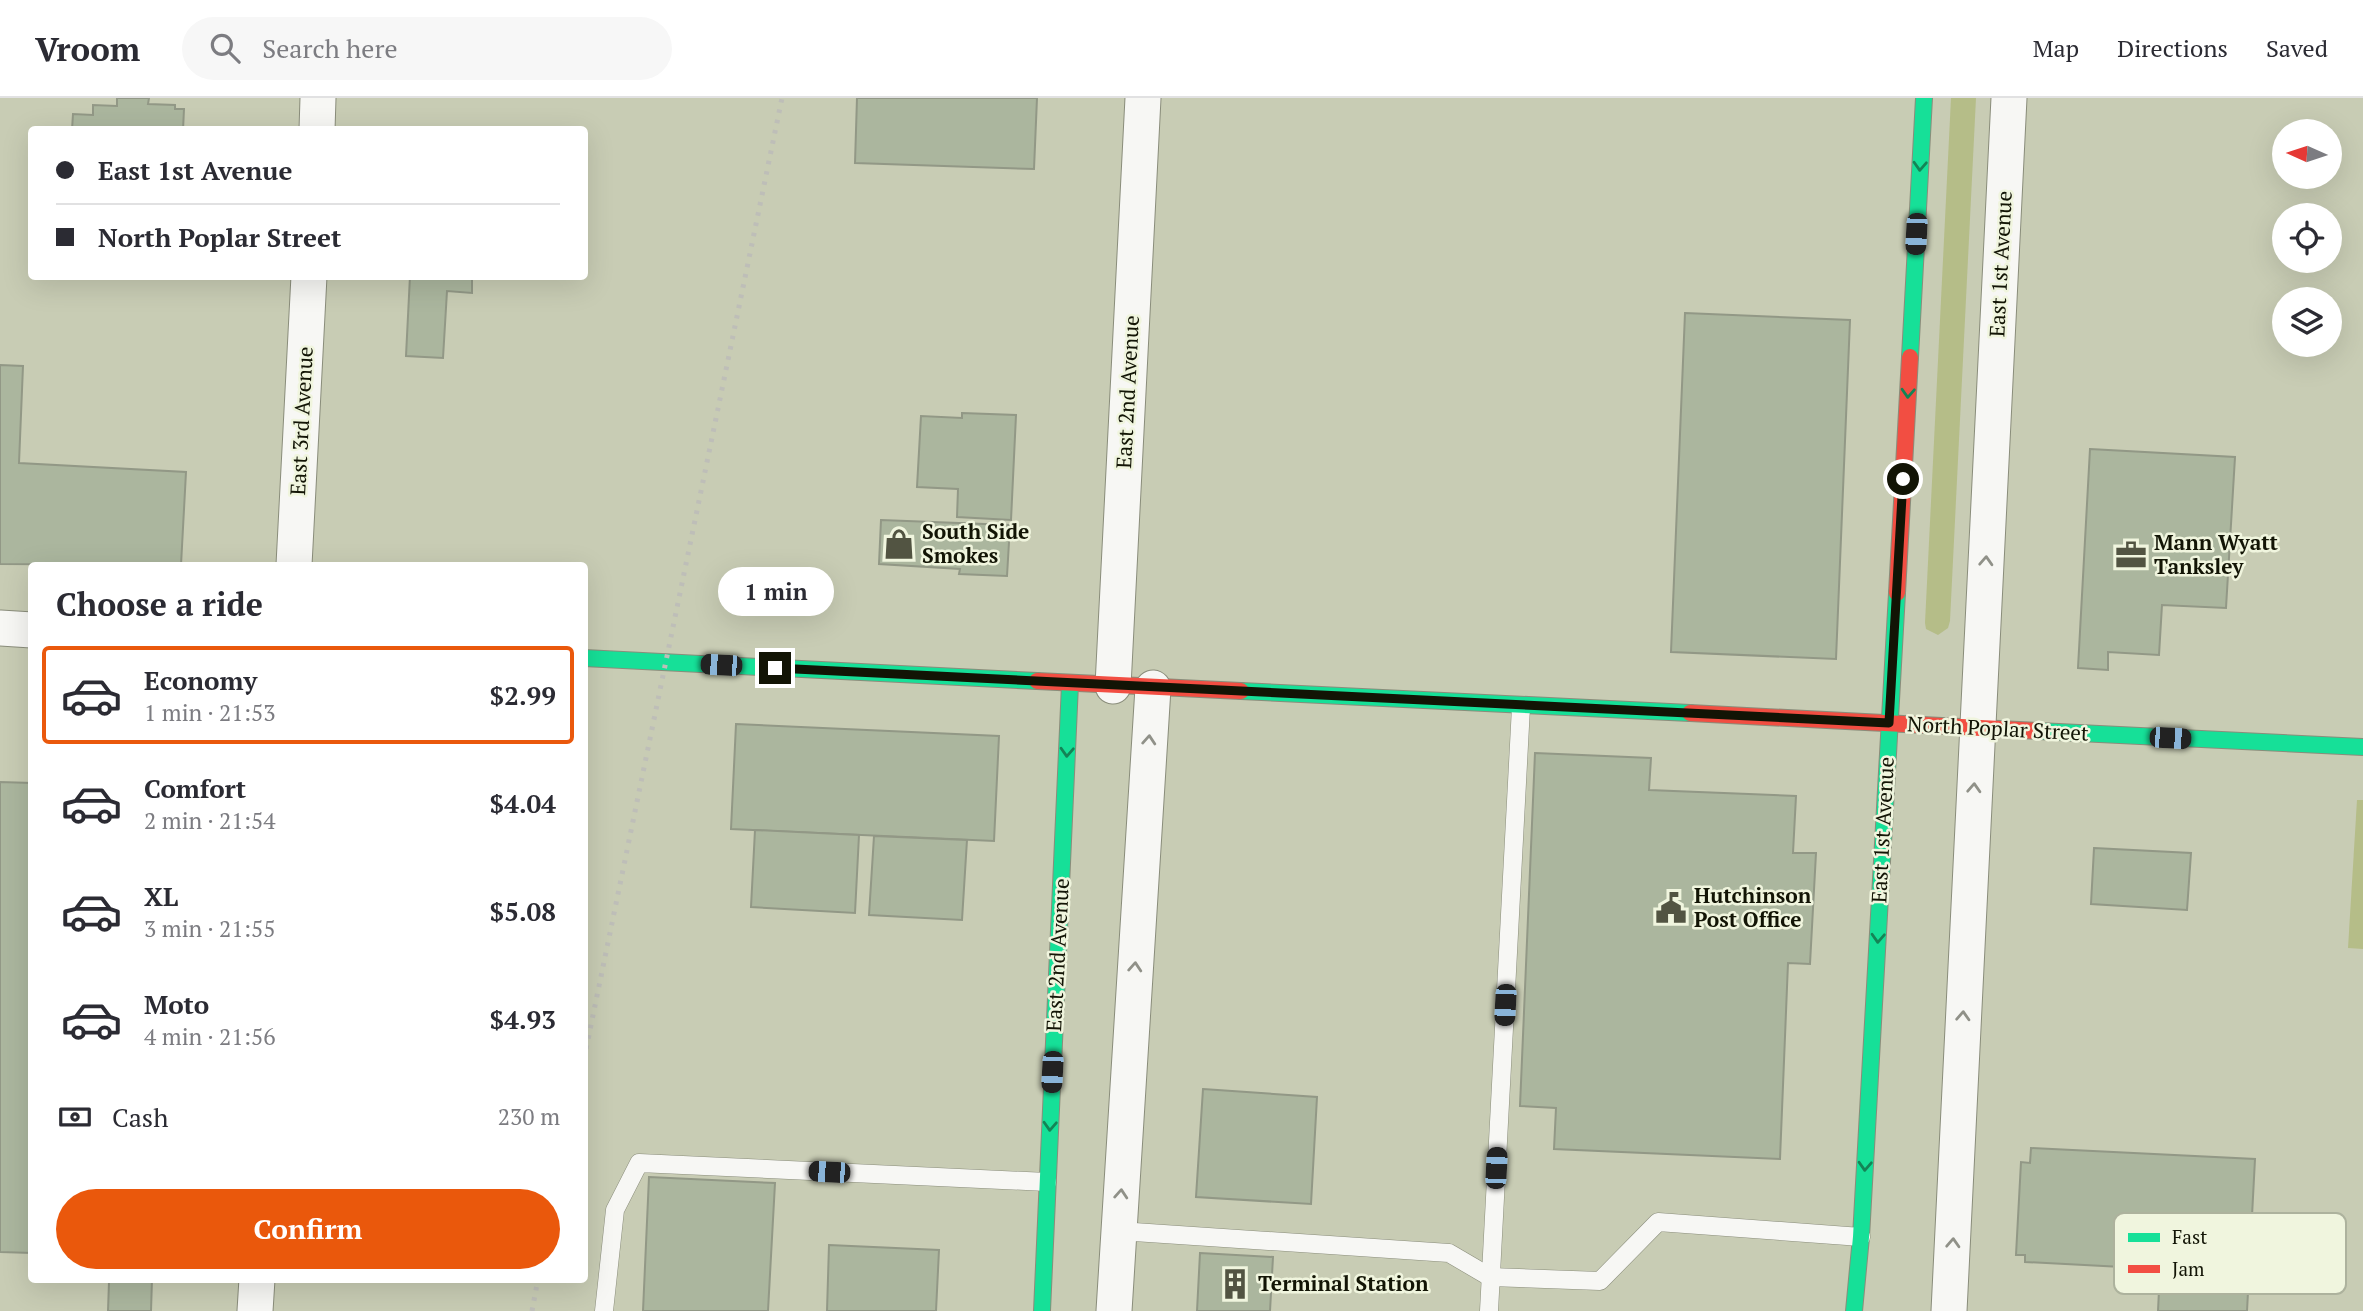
<!DOCTYPE html>
<meta charset="utf-8">
<style>
:root{--surface:#fff;--page:#f7f7f7;--text:#2b2b33;--muted:#7c7c81;--line:#e1e1e2;--accent:#ea580c}
body{margin:0;font-family:"PT Serif",serif;background:var(--page);color:var(--text);height:100vh;display:flex;flex-direction:column;font-size:26px;white-space:nowrap}
*{box-sizing:border-box;margin:0}
p{font-size:23px;color:var(--muted)}
.icon{flex:none;width:38px;height:38px;fill:none;stroke:currentColor;stroke-width:2;stroke-linecap:round;stroke-linejoin:round}
.map{position:relative;flex:1;overflow:hidden}
.sheet{position:absolute;left:28px;top:464px;width:560px;height:721px;display:flex;flex-direction:column;background:var(--surface);border-radius:7px;box-shadow:0 7px 28px #0002}
.sheet>*{flex:none}
.hud{position:absolute;left:28px;top:28px;width:560px;height:154px;border-radius:7px;box-shadow:0 7px 28px #0002;display:grid;align-content:center;height:154px;padding:0 28px;background:var(--surface)}
.needle{width:46px;rotate:273deg}
.controls{position:absolute;left:2272px;top:21px;display:grid;gap:14px}
.controls a{display:grid;place-items:center;width:70px;height:70px;border-radius:50%;background:var(--surface);box-shadow:0 7px 28px #0002;font-size:35px}
.end{position:absolute;width:32px;height:32px;margin:-16px;border:9px solid #121405;background:#fff;box-shadow:0 0 0 4px #fff}
.from{border-radius:50%}
.bubble{position:absolute;height:49px;border-radius:24px;background:var(--surface);box-shadow:0 7px 28px #0002;font-size:23px;font-weight:700;line-height:49px;text-align:center}
.car{position:absolute;width:21px;height:42px;margin:-21px -10px;border-radius:9px;box-shadow:0 0 5px 2px #0007;background:linear-gradient(#222 24%,#8ab4d8 0 40%,#222 0 76%,#8ab4d8 0 86%,#222 0)}
.hud b{display:flex;align-items:center;gap:24px;height:66px;font-size:26px}
.hud b+b{border-top:2px solid var(--line)}
.hud i{width:18px;height:18px;background:var(--text)}
ul{padding:0;list-style:none}
li{display:flex;align-items:center;gap:21px;height:98px;margin:0 14px 10px;padding:0 14px;border:4px solid transparent;border-radius:7px}
li div{flex:1}
li b{display:block;font-size:26px}
li em{font-style:normal;font-weight:700}
li.active{border-color:var(--accent)}
li>.icon{width:63px;height:63px;stroke-width:1.5}
h2{padding:0 28px;font-size:32px;line-height:84px}
.pay{display:flex;align-items:center;gap:18px;height:77px;padding:0 28px;font-size:26px}
.pay p{margin-inline-start:auto}
.cta{display:flex;gap:14px;margin-top:auto;padding:14px 28px}
.cta a{flex:1;height:80px;border-radius:42px;background:var(--accent);color:#fff;font-size:28px;font-weight:700;line-height:80px;text-align:center}
header{display:flex;align-items:center;gap:42px;box-sizing:border-box;height:98px;padding:0 35px;background:var(--surface);border-bottom:2px solid var(--line)}
header strong{font-size:33px}
nav{display:flex;gap:38px;margin-inline-start:auto;font-size:24px}
.search{width:490px;height:63px;background:var(--page);display:flex;align-items:center;gap:18px;box-sizing:border-box;padding:0 24px;border-radius:38px;color:var(--muted);font-size:26px}
.map>svg:first-child{display:block}
.green{fill:#b5bd88}
.building{fill:#abb69e;stroke:#929886;stroke-width:2}
.lines{fill:none;stroke-linecap:round;stroke-linejoin:round}
.lane-casing{stroke:#8a8d7b;stroke-width:19}
.street-casing{stroke:#8a8d7b;stroke-width:37}
.fast-casing{stroke:#8a8d7b;stroke-width:18}
.jam-casing{stroke:#8a8d7b;stroke-width:18}
.lane{stroke:#f7f7f4;stroke-width:18}
.street{stroke:#f7f7f4;stroke-width:35}
.fast{stroke:#16e098;stroke-width:16}
.jam{stroke:#f24e42;stroke-width:16}
.rail{stroke:#bebeb8;stroke-width:5;stroke-dasharray:3.5 7;stroke-linecap:butt}
.oneway{stroke:#148456}
.oneway2{stroke:#909188}
.route{stroke:#121405;stroke-width:9}
.labels{text-anchor:middle;stroke-width:5;stroke-linejoin:round;paint-order:stroke}
.street-label{font-size:21px;fill:#121405;stroke:#f0f5de}
.poi-label{font-size:21px;font-weight:bold;fill:#121405;stroke:#f0f5de;text-anchor:start}
.key{fill:#f0f5de;stroke:#adb29d;stroke-width:2}
.key-label{font-size:19px;fill:#121405}
</style>
<header>
<strong>Vroom</strong>
<div class="search"><svg class="icon" aria-label="search" viewBox="0 0 24 24"><circle cx="10" cy="10" r="6"/><path d="M15 15l6 6"/></svg>Search here</div>
<nav><a>Map</a><a>Directions</a><a>Saved</a></nav>
</header>
<div class="map">
<svg width="2363" height="1213" viewBox="0 0 2363 1213">
<rect width="100%" height="100%" fill="#c8ccb4"/>
<g class="green">
<path d="M1951,0H1976L1950,523L1948,530L1938,537L1926,531L1925,525Z"/>
<path d="M2357,702H2363V851L2348,850Z"/>
</g>
<g class="building">
<path d="M117,0H149L148,6L175,7V11H184L183,32H72L73,16L93,17V7L117,8Z"/>
<path d="M857,0H1037L1034,71L855,65Z"/>
<path d="M410,178H472V195L447,193L443,260L406,258Z"/>
<path d="M1685,215L1850,222L1836,561L1671,554Z"/>
<path d="M0,267L23,268L19,365L186,374L181,467L0,466Z"/>
<path d="M962,315L1016,317L1011,422L957,419L958,391L917,389L921,318L962,320Z"/>
<path d="M2090,351L2235,359L2226,510L2162,507L2159,557L2108,554V572L2078,570Z"/>
<path d="M881,422L1010,427L1007,478L959,476L960,471L879,466Z"/>
<path d="M736,626L999,638L994,743L731,731Z"/>
<path d="M1535,655L1651,660L1649,692L1796,698L1793,755H1816L1810,866L1788,865L1780,1061L1554,1051L1556,1010L1520,1008Z"/>
<path d="M0,684L32,685V1155L0,1154Z"/>
<path d="M755,732L859,737L855,815L751,809Z"/>
<path d="M874,738L967,742L962,822L869,817Z"/>
<path d="M2094,750L2191,755L2187,812L2091,806Z"/>
<path d="M1203,991L1317,999L1311,1106L1196,1099Z"/>
<path d="M2031,1050L2255,1061L2247,1213H2158L2160,1171L2025,1164V1157H2016L2021,1064L2030,1065Z"/>
<path d="M649,1079L775,1085L768,1213H643Z"/>
<path d="M829,1147L939,1152L936,1213H827Z"/>
<path d="M1200,1155L1273,1159L1270,1213H1197Z"/>
<path d="M152,1181L151,1213H108L109,1184L65,1182Z"/>
</g>
<g class="lines">
<defs>
<g id="lane">
<path d="M1119,1133L1449,1155L1490,1179L1600,1183L1658,1124L1861,1139"/>
<path d="M604,1213L615,1112L639,1065L1047,1084"/>
<path d="M1489,1213L1521,609"/>
</g>
<g id="street">
<path d="M317,32L318,0"/>
<path d="M294,467L309,178"/>
<path d="M0,530L32,532"/>
<path d="M1113,588L1143,0"/>
<path d="M255,1213L257,1181"/>
<path d="M1114,1213L1153,590"/>
<path d="M1949,1213L2009,0"/>
</g>
<g id="fast">
<path d="M1910,259L1924,0"/>
<path d="M584,560L1037,583"/>
<path d="M1241,593L1690,615"/>
<path d="M2038,633L2363,649"/>
<path d="M1042,1213L1070,586"/>
<path d="M1854,1213L1861,1139L1897,495"/>
</g>
<g id="jam">
<path d="M1897,495L1910,259"/>
<path d="M1037,583L1241,593"/>
<path d="M1690,615L2038,633"/>
</g>
</defs>
<use href="#lane" class="lane-casing"/>
<use href="#street" class="street-casing"/>
<use href="#fast" class="fast-casing"/>
<use href="#jam" class="jam-casing"/>
<use href="#lane" class="lane"/>
<use href="#street" class="street"/>
<use href="#fast" class="fast"/>
<use href="#jam" class="jam"/>
<g class="rail">
<path d="M584,961L782,0"/>
<path d="M532,1213L538,1181"/>
</g>
</g>
<defs><path id="oneway-chevron" d="M-2-3.5L2.5 0L-2 3.5" fill="none" stroke-width="1.6" stroke-linecap="round" stroke-linejoin="round" transform="scale(1.75)"/></defs>
<g class="oneway">
<use href="#oneway-chevron" transform="translate(1920 68) rotate(93)"/>
<use href="#oneway-chevron" transform="translate(1908 295) rotate(93)"/>
<use href="#oneway-chevron" transform="translate(1067 654) rotate(93)"/>
<use href="#oneway-chevron" transform="translate(1878 840) rotate(93)"/>
<use href="#oneway-chevron" transform="translate(1050 1028) rotate(93)"/>
<use href="#oneway-chevron" transform="translate(1865 1068) rotate(93)"/>
</g>
<g class="oneway2">
<use href="#oneway-chevron" transform="translate(1986 463) rotate(-87)"/>
<use href="#oneway-chevron" transform="translate(1149 642) rotate(-86)"/>
<use href="#oneway-chevron" transform="translate(1974 690) rotate(-87)"/>
<use href="#oneway-chevron" transform="translate(1135 869) rotate(-86)"/>
<use href="#oneway-chevron" transform="translate(1963 918) rotate(-87)"/>
<use href="#oneway-chevron" transform="translate(1121 1096) rotate(-86)"/>
<use href="#oneway-chevron" transform="translate(1953 1145) rotate(-87)"/>
</g>
<g class="lines">
<path class="route" d="M775,570L1889,625L1903,381"/>
</g>
<defs>
<symbol id="shop-bare" viewBox="-9 -9 18 18"><path d="M-5-2.5h2.3a2.7 3.5 0 0 1 5.4 0H5L5.5 6h-11ZM-1.5-2.5h3a1.5 2.3 0 0 0-3 0Z" fill="#525442" stroke="#f0f5de" stroke-width="2.5" paint-order="stroke"/></symbol>
<symbol id="office-bare" viewBox="-9 -9 18 18"><path d="M-6-3h4V-5.5h4V-3h4V5H-6ZM-1-4.5V-3h2v-1.5ZM-6 0V1H6V0Z" fill="#525442" stroke="#f0f5de" stroke-width="2.5" paint-order="stroke"/></symbol>
<symbol id="civic-bare" viewBox="-9 -9 18 18"><path d="M-.6-6.5H3V-4.5H.6V-3L4-1V1h2V6H-6V1h2V-1L-.6-3ZM-1.2 2.5V6h2.4V2.5Z" fill="#525442" stroke="#f0f5de" stroke-width="2.5" paint-order="stroke"/></symbol>
<symbol id="building-bare" viewBox="-9 -9 18 18"><path d="M-4-6H4V6H1V3H-1V6H-4ZM-2.5-4.3h1.7v1.8h-1.7ZM.8-4.3h1.7v1.8H.8ZM-2.5-1h1.7V.8h-1.7ZM.8-1h1.7V.8H.8Z" fill="#525442" stroke="#f0f5de" stroke-width="2.5" paint-order="stroke"/></symbol>
</defs>
<g fill-rule="evenodd">
<use href="#shop-bare" x="877" y="424" width="44" height="44"/>
<use href="#office-bare" x="2109" y="435" width="44" height="44"/>
<use href="#civic-bare" x="1649" y="788" width="44" height="44"/>
<use href="#building-bare" x="1213" y="1164" width="44" height="44"/>
</g>
<g class="labels">
<g class="street-label">
<text transform="translate(2001 166) rotate(-87)" y="7">East 1st Avenue</text>
<text transform="translate(1128 294) rotate(-87)" y="7">East 2nd Avenue</text>
<text transform="translate(302 323) rotate(-87)" y="7">East 3rd Avenue</text>
<text transform="translate(1998 631) rotate(3)" y="7">North Poplar Street</text>
<text transform="translate(1883 732) rotate(-87)" y="7">East 1st Avenue</text>
<text transform="translate(1058 857) rotate(-87)" y="7">East 2nd Avenue</text>
</g>
<g class="poi-label">
<text x="922" y="441">South Side<tspan x="922" dy="24">Smokes</tspan></text>
<text x="2154" y="452">Mann Wyatt<tspan x="2154" dy="24">Tanksley</tspan></text>
<text x="1694" y="805">Hutchinson<tspan x="1694" dy="24">Post Office</tspan></text>
<text x="1258" y="1193">Terminal Station</text>
</g>
</g>
<rect x="2114" y="1115" width="232" height="81" rx="10" class="key"/>
<rect x="2128" y="1135" width="32" height="9" fill="#16e098"/>
<rect x="2128" y="1167" width="32" height="8" fill="#f24e42"/>
<g class="key-label">
<text x="2172" y="1146">Fast</text>
<text x="2172" y="1178">Jam</text>
</g>
</svg>
<div class="controls">
<a><svg class="needle" viewBox="-14 -14 28 28"><path d="M0-13l5 13h-10z" fill="#e53935"/><path d="M0 13l5-13h-10z" fill="#7c7c81"/></svg></a>
<a><svg class="icon" aria-label="locate" viewBox="0 0 24 24"><circle cx="12" cy="12" r="6"/><path d="M12 2v4M12 18v4M2 12h4M18 12h4"/></svg></a>
<a><svg class="icon" aria-label="layers" viewBox="0 0 24 24"><path d="M12 4l9 5-9 5-9-5zM3 14l9 5 9-5"/></svg></a>
</div>
<i class="end from" style="left:1903px;top:381px"></i>
<i class="end" style="left:775px;top:570px"></i>
<div class="bubble" style="left:718px;top:469px;width:116px">1 min</div>
<i class="car" style="left:1916px;top:136px;rotate:183deg"></i>
<i class="car" style="left:721px;top:567px;rotate:273deg"></i>
<i class="car" style="left:2170px;top:640px;rotate:93deg"></i>
<i class="car" style="left:1505px;top:907px;rotate:183deg"></i>
<i class="car" style="left:1052px;top:974px;rotate:183deg"></i>
<i class="car" style="left:1496px;top:1070px;rotate:3deg"></i>
<i class="car" style="left:829px;top:1074px;rotate:273deg"></i>
<div class="hud">
<b><i class="from"></i>East 1st Avenue</b>
<b><i></i>North Poplar Street</b>
</div>
<section class="sheet">
<h2>Choose a ride</h2>
<ul>
<li class="active"><svg class="icon" aria-label="car" viewBox="0 0 24 24"><path d="M5 17H2v-5l4-1 3-4h7l3 4 3 1v5h-3M9 17h6M6 11h13"/><circle cx="7" cy="17" r="2"/><circle cx="17" cy="17" r="2"/></svg><div><b>Economy</b><p>1 min · 21:53</p></div><em>$2.99</em></li>
<li><svg class="icon" aria-label="car" viewBox="0 0 24 24"><path d="M5 17H2v-5l4-1 3-4h7l3 4 3 1v5h-3M9 17h6M6 11h13"/><circle cx="7" cy="17" r="2"/><circle cx="17" cy="17" r="2"/></svg><div><b>Comfort</b><p>2 min · 21:54</p></div><em>$4.04</em></li>
<li><svg class="icon" aria-label="car" viewBox="0 0 24 24"><path d="M5 17H2v-5l4-1 3-4h7l3 4 3 1v5h-3M9 17h6M6 11h13"/><circle cx="7" cy="17" r="2"/><circle cx="17" cy="17" r="2"/></svg><div><b>XL</b><p>3 min · 21:55</p></div><em>$5.08</em></li>
<li><svg class="icon" aria-label="car" viewBox="0 0 24 24"><path d="M5 17H2v-5l4-1 3-4h7l3 4 3 1v5h-3M9 17h6M6 11h13"/><circle cx="7" cy="17" r="2"/><circle cx="17" cy="17" r="2"/></svg><div><b>Moto</b><p>4 min · 21:56</p></div><em>$4.93</em></li>
</ul>
<div class="pay"><svg class="icon" aria-label="cash" viewBox="0 0 24 24"><path d="M3 7h18v10H3z"/><circle cx="12" cy="12" r="2"/></svg>Cash<p>230 m</p></div>
<div class="cta"><a>Confirm</a></div>
</section>
</div>
